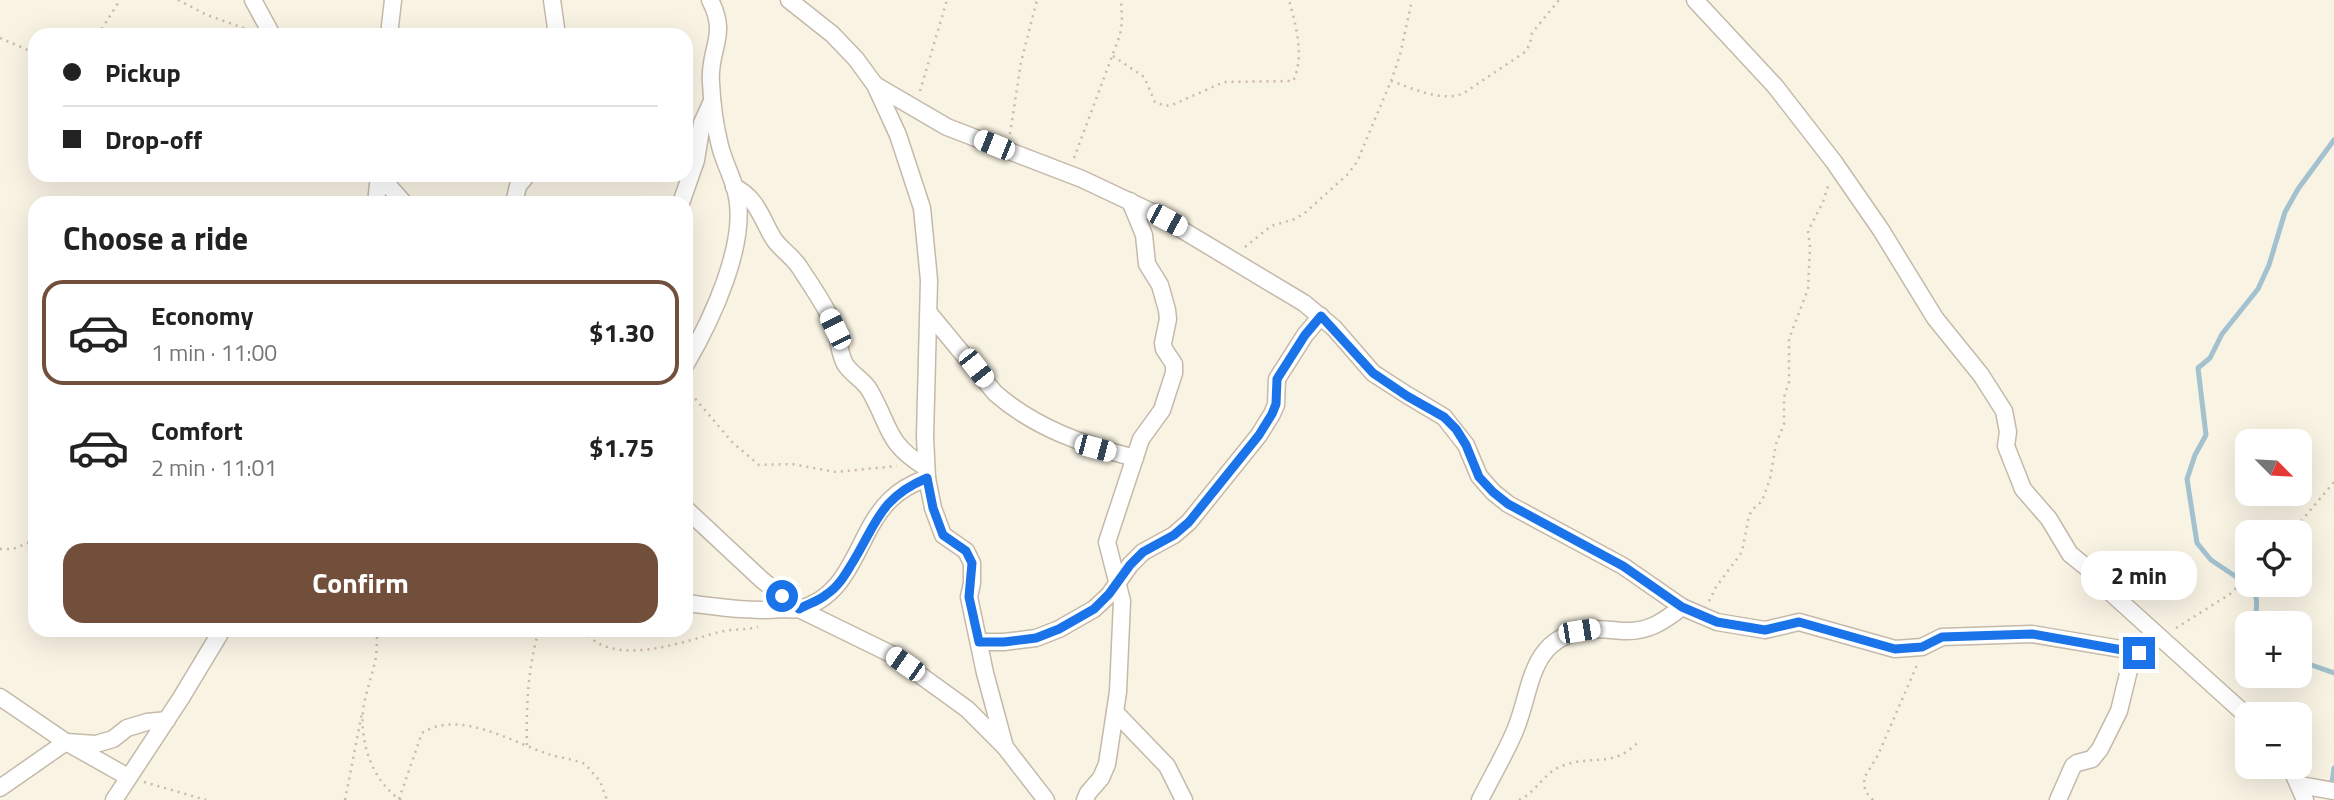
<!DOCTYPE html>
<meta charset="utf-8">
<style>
:root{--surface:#fff;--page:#f6f6f6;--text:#222;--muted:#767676;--line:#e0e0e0;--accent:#714f3b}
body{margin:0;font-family:"Titillium Web",sans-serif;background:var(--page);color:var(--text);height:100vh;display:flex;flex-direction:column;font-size:26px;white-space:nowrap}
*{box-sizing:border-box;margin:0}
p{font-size:23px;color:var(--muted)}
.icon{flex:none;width:38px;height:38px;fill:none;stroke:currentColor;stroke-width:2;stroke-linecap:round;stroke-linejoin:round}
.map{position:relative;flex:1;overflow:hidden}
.details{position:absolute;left:28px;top:196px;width:665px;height:441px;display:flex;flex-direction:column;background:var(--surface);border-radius:21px;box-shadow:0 7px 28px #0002}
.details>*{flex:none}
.top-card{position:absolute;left:28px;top:28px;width:665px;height:154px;border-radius:21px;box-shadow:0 7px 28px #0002;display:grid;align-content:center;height:154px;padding:0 35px;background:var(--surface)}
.needle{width:46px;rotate:114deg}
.buttons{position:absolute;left:2235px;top:429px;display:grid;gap:14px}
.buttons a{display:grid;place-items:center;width:77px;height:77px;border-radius:14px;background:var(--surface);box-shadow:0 7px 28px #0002;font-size:35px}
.end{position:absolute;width:32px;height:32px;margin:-16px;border:9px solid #1a73e8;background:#fff;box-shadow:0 0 0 4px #fff}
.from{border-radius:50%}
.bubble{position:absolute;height:49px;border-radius:21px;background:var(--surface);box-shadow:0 7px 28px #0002;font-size:23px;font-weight:700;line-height:49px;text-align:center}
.car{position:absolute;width:21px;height:42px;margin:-21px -10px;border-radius:9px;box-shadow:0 0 5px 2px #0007;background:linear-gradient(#fff 24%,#345 0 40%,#fff 0 76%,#345 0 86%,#fff 0)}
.top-card b{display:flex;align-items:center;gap:24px;height:66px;font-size:26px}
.top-card b+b{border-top:2px solid var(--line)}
.top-card i{width:18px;height:18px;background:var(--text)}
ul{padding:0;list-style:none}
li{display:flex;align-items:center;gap:21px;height:105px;margin:0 14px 10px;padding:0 21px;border:4px solid transparent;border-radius:21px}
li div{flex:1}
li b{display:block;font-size:26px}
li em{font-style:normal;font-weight:700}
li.current{border-color:var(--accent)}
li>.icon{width:63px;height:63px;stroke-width:1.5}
h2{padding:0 35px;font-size:32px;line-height:84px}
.button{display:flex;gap:14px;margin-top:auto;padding:14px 35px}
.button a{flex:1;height:80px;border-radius:21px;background:var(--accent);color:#fff;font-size:28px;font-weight:700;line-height:80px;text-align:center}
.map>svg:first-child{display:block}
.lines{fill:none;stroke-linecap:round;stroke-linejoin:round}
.stream{stroke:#a3c1cf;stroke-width:5}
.minor-casing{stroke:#c5b9a9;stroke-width:19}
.path{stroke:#ceb9a2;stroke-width:2.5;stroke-dasharray:2 5;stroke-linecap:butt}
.minor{stroke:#fff;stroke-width:16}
.route{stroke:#1a73e8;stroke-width:9}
</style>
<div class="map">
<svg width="2334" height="800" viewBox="0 0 2334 800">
<rect width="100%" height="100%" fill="#f8f3e3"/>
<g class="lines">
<g class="stream">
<path d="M2247,584L2211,560L2197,543L2187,479L2195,455L2206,435L2198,368L2210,358L2222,334L2258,289L2269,265L2285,212L2298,189L2334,140"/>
<path d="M2247,584C2261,595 2256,608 2255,623"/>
<path d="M2300,661L2334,673"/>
<path d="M2334,800L2331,790L2334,768"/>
</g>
<defs>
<g id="minor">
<path d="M253,0L272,35"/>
<path d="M552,0L557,35"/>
<path d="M789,0L832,34L856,59L875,85L898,135L922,208L929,280L925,437L927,478L933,508L943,535L966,551L972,563V583L969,597L985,673L1005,747"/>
<path d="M1695,0L1775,86L1834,162L1881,230L1935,318L1981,375L2004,411L2008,432L2006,446L2023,489L2049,519L2070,554L2091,571L2100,583L2247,716"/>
<path d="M389,35L393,0"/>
<path d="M875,85L947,127L1082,179L1154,213L1304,303L1334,328L1373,373L1407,395L1444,417L1466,445L1479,476L1493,492L1508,504L1623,566L1682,607L1717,622L1765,630L1799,622L1895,649L1922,647L1942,637L2032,634L2139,652"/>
<path d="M379,175L404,203"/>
<path d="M734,187C756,197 761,217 772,236C777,247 793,256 800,268C812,287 827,307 835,328C839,340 839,353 845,364C852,375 864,380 870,391C891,428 886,443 925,467"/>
<path d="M376,203L379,175"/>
<path d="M514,203L518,186L527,175"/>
<path d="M681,203L696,160L702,123L712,101"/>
<path d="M929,313L995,393C1035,428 1084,445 1135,458"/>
<path d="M686,364C711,321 749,242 736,192C732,176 724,162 720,146C715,126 712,104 711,83C708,49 729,36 710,0"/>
<path d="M686,509L762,580L799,609L891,654L967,709L1005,747L1046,800"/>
<path d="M686,603C719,607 750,612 783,609C788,609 794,610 799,609C854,595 856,533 890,500C901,489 913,483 927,478"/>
<path d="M979,642H1004L1036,638L1059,629L1094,609L1109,595L1130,565L1143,552L1174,535L1189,522L1259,435L1272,414L1276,405L1277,379L1305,335L1321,316"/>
<path d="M0,697L66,742L128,777"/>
<path d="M1115,712L1167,766L1184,800"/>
<path d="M2290,766L2305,800"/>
<path d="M2300,785L2334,791"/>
<path d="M0,788L66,742L96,744L113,739L127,728L147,722L167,720"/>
<path d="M114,800L181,698L222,630"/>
<path d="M1085,800L1088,793L1101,778L1107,764L1118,692L1122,601L1107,542L1141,439L1162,410L1174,373V364L1164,349L1163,343L1168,319L1167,310L1160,285L1147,264L1144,235L1130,201"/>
<path d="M1480,800C1491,778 1504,756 1514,733C1533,690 1527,639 1586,630C1599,628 1610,630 1624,631C1648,632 1663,622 1682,607"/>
<path d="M2058,800L2073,766L2077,763L2092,759L2100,749L2119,711L2129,670L2154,632"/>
</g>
</defs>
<use href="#minor" class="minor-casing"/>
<g class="path">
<path d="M178,0L207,15L252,31"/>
<path d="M98,35L120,0"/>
<path d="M0,38L35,53"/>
<path d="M1113,56L1144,77L1155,102L1165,106L1172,105L1224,82L1293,81C1305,57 1296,26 1289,0"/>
<path d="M1391,81C1412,88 1443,103 1464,93L1525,52L1530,44L1532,33L1559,0"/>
<path d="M920,91L947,0"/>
<path d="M1010,134L1021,62L1037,0"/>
<path d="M1074,158L1120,35L1122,21L1121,0"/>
<path d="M1245,247L1271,226L1295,219L1306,212L1348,174L1357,162L1391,81L1400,55L1412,0"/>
<path d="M686,388L733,443L759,465L792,464L836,472L897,466"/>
<path d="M2292,532L2334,482"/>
<path d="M0,549H13L35,540"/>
<path d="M1709,601L1716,587L1742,552L1749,516L1752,510L1762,501L1770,479L1776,444L1784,424V397L1789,382V339L1808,289L1810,247L1808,231L1823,202L1829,183"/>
<path d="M2176,628L2230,594L2247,577"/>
<path d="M377,630C377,639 377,648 376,657C373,673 367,688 364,704C358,738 371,781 401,800"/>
<path d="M584,630C610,669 683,642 719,632C732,629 745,630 758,627"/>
<path d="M527,745C526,707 528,666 539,630"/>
<path d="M144,782L206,800"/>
<path d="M399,799L422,733C459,709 512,742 548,754C560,758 573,759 585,764L600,781L607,800"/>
<path d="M345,800L362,713"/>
<path d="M1519,800C1537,792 1543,773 1562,766C1591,754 1613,769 1638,742"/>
<path d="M1873,800L1865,791L1864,778L1878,755L1917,665"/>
</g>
<use href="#minor" class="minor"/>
</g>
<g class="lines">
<path class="route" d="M782,596L799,609C808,604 819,601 827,594C838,587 845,575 851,565C876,525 879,498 927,478L933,508L943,535L966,551L972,563L969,597L979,642H1004L1036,638L1059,629L1094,609L1109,594L1130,565L1143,552L1174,535L1189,522L1259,435L1272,414L1276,404L1277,379L1305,335L1321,316L1373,373L1407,396L1444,417L1456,429L1466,445L1479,477L1493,492L1508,504L1623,566L1682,607L1717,622L1765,630L1799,622L1895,649L1922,647L1942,637L2032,634L2139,653"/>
</g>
</svg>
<div class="buttons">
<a><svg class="needle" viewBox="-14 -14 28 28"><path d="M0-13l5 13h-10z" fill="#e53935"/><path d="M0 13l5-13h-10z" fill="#767676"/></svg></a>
<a><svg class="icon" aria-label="locate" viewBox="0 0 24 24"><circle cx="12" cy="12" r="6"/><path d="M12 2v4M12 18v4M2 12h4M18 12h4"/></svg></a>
<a>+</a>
<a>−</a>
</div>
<i class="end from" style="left:782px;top:596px"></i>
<i class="end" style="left:2139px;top:653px"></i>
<div class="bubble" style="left:2081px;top:551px;width:116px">2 min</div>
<i class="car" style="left:994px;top:145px;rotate:292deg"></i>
<i class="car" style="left:1167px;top:220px;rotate:118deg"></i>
<i class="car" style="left:835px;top:329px;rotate:334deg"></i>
<i class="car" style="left:976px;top:368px;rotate:142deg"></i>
<i class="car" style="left:1095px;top:448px;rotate:105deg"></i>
<i class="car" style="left:1579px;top:631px;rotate:81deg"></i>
<i class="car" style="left:905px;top:664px;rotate:305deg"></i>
<div class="top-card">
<b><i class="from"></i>Pickup</b>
<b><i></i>Drop-off</b>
</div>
<section class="details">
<h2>Choose a ride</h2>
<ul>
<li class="current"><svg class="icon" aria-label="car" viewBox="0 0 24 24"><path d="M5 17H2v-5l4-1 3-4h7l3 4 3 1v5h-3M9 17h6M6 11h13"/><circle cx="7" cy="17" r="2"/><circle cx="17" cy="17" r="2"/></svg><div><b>Economy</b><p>1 min · 11:00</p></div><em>$1.30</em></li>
<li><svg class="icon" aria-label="car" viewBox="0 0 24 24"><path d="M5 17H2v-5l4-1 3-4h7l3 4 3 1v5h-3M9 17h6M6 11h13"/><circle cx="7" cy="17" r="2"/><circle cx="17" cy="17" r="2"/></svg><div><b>Comfort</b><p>2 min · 11:01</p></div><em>$1.75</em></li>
</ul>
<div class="button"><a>Confirm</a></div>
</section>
</div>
